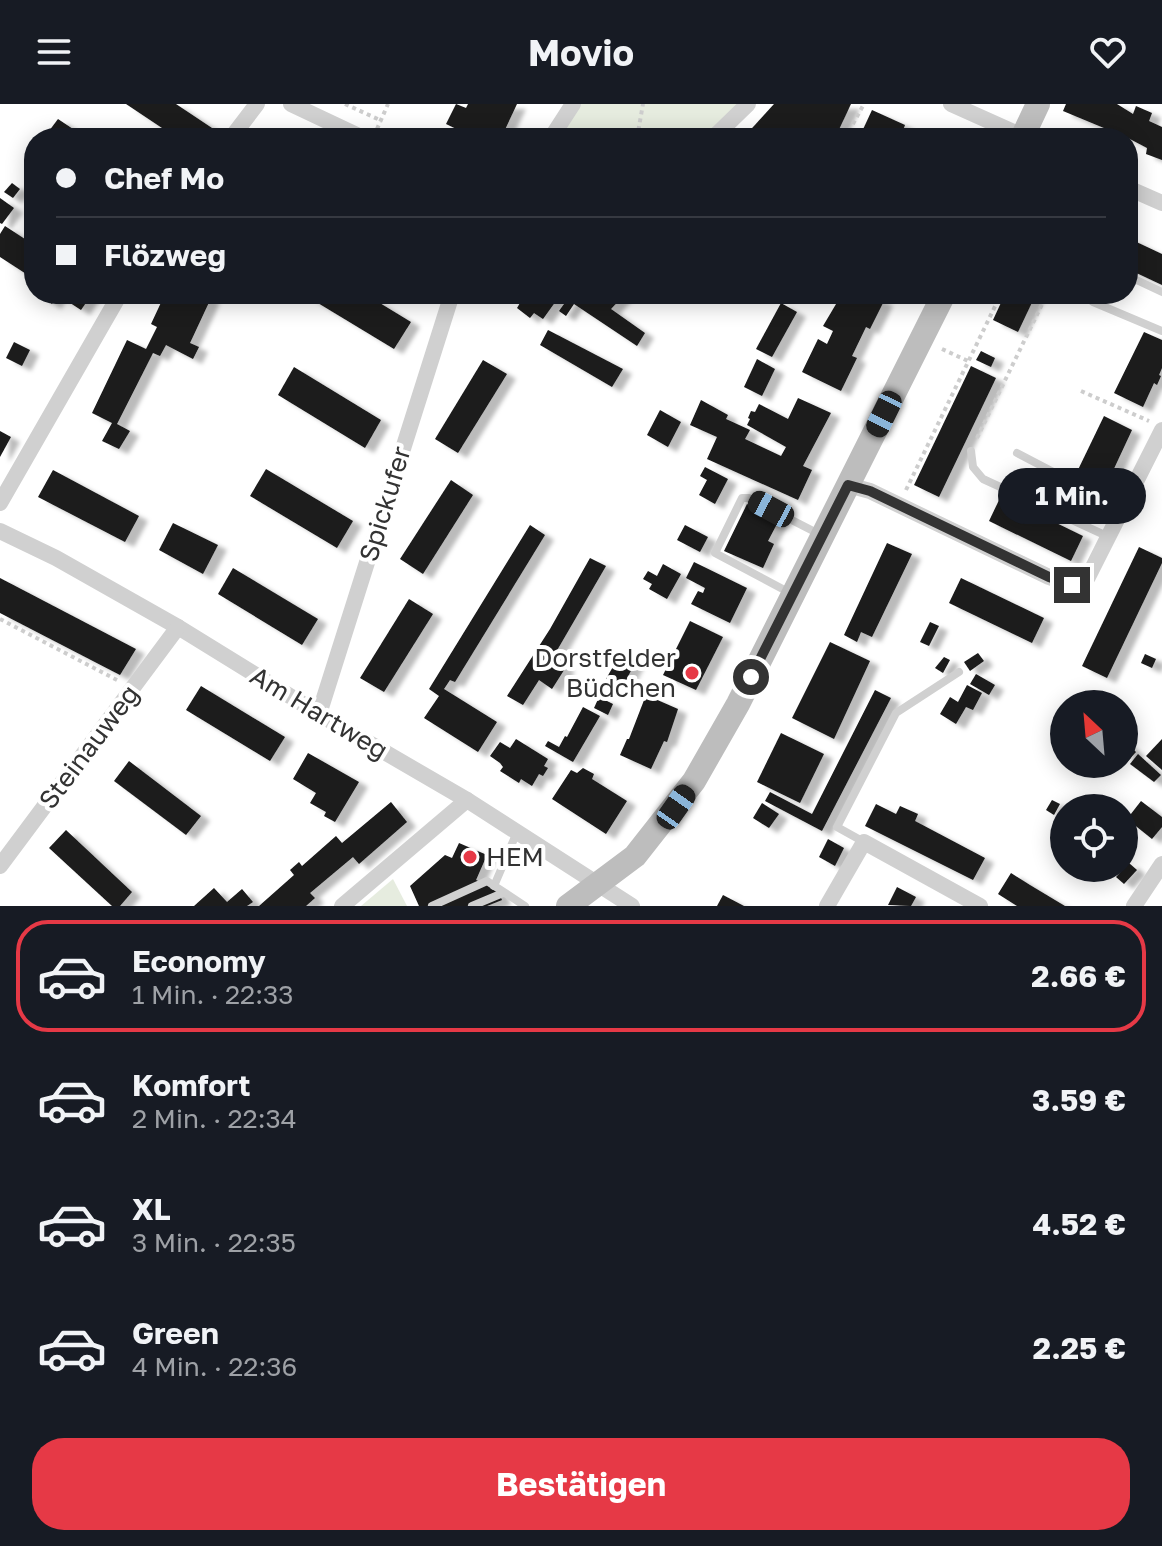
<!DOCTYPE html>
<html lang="de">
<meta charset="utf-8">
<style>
:root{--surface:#171b24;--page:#242831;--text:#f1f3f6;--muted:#9ea1a6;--line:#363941;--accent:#e63946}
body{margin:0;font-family:"Golos Text",sans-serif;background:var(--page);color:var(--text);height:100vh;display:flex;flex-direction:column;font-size:30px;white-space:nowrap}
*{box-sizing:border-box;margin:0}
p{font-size:26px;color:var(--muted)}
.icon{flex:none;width:44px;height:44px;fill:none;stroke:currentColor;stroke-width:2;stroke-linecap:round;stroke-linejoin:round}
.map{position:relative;height:802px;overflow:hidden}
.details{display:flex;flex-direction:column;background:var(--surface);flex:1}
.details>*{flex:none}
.hud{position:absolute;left:24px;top:24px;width:1114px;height:176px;border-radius:32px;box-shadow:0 4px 20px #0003;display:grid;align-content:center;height:176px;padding:0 32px;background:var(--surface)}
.needle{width:52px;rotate:334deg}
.tools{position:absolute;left:1050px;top:586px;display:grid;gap:16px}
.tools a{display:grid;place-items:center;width:88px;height:88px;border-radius:50%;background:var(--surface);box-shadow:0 4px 20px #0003;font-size:40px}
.end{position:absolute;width:36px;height:36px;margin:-18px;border:10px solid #333;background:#fff;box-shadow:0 0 0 4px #fff}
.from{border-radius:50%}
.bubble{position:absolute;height:56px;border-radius:28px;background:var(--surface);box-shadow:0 4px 20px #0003;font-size:26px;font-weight:700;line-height:56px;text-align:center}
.car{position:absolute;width:24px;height:48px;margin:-24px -12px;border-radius:10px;box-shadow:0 0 6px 2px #0007;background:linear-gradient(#222 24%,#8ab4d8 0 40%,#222 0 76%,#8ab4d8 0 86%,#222 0)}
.hud b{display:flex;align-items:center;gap:28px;height:76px;font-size:30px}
.hud b+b{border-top:2px solid var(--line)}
.hud i{width:20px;height:20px;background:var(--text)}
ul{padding:14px 0 0;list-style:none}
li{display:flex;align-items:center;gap:24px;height:112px;margin:0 16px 12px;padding:0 16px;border:4px solid transparent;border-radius:32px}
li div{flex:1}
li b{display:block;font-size:30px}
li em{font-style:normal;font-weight:700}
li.current{border-color:var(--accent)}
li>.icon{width:72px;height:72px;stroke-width:1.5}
.cta{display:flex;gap:16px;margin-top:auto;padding:16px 32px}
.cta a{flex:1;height:92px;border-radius:32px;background:var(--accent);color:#fff;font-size:32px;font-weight:700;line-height:92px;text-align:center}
header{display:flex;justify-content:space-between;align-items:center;height:104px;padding:0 32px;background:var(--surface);font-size:36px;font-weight:700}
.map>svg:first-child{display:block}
.green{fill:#e6ecdf}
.building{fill:#1a1a1a;filter:url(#shadow)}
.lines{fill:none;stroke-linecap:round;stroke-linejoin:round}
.path{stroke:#cdcdcd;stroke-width:4;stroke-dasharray:4 4;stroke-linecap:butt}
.service{stroke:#d0d0d0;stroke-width:8}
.minor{stroke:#d0d0d0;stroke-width:16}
.secondary{stroke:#bdbdbd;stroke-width:24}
.route{stroke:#333;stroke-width:10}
.poi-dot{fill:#e63946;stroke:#fff;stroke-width:3}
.labels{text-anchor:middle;stroke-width:8;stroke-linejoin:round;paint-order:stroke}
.street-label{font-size:26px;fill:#333;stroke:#fff}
.poi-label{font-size:26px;fill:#333;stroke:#fff;text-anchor:end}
</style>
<header><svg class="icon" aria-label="menu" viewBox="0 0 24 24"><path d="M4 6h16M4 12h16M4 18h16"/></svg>Movio<svg class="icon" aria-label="heart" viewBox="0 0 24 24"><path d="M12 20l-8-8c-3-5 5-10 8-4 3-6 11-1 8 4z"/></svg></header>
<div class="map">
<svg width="1162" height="802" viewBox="0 0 1162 802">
<defs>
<filter id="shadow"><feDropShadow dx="9" dy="5" stdDeviation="2" flood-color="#0004"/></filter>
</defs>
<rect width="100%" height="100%" fill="#fff"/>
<g class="green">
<path d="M573,0H748L713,34H551Z"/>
<path d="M393,775L407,802H361Z"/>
</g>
<g class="building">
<path d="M126,0H176L212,24L206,34H177Z"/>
<path d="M456,0L466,4L468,0H517L501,34L485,31L484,34H475L446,20Z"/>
<path d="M774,0H851L835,34H743Z"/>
<path d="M1066,0H1117L1133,10L1136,2L1152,9L1149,17L1162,23V56L1146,50L1147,44L1128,34L1063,7Z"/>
<path d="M872,6L905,21L900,34H859Z"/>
<path d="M58,15L73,25L67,33L60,29L56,34L46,31Z"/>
<path d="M12,79L20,85L13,94L4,88Z"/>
<path d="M0,94L14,104L2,120L0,119Z"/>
<path d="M5,122L34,141V175L0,153V130Z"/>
<path d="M1128,134L1162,150V181L1128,165Z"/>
<path d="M38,190H92L81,206L58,191L52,200Z"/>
<path d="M165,190H203L211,194L190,239L199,243L193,255L166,241L160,252L153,249L117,320L130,327L119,345L102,337L112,319L92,309L127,236L146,245L157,223L151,220Z"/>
<path d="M310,190H365L411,218L394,245L308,193Z"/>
<path d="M507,190H561L543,215L534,209L530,214L517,204L520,199Z"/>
<path d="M573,190H625L611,205L645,229L637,242L574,200L566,212L559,207L569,193L574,196L577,192Z"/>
<path d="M842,190H870L884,197L870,225L866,223L852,252L857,254L841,287L802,268L818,235L827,240L833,227L823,222Z"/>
<path d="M1005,190H1036L1018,228L993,216Z"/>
<path d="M781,199L797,208L772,253L756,245Z"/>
<path d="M548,226L623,265L612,283L540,241Z"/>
<path d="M1144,228L1162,236V264L1159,271L1161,272L1157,281L1154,279L1143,303L1114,289Z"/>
<path d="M14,238L30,246L22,262L6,254Z"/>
<path d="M981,247L995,254L991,263L976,256Z"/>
<path d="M757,255L775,265L762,292L744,283Z"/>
<path d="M483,256L507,270L458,349L435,335Z"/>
<path d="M971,262L996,274L939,393L914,381Z"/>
<path d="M294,263L381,316L365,344L278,291Z"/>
<path d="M798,294L831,309L803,362L812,366L798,396L707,355L717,333L690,321L701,296L728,311L726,315L750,326L745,335L781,352L786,343L747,321L750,315L748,314L751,307L755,308L759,300L788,315Z"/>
<path d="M660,306L681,318L668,343L647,331Z"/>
<path d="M1104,312L1132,326L1104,386L1075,372Z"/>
<path d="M0,327L11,333L0,353Z"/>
<path d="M705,363L728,375L715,400L699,391L707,376L700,372Z"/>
<path d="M266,365L353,417L337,444L250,392Z"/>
<path d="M53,366L139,412L125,438L38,393Z"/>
<path d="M451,376L473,391L423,470L400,455Z"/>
<path d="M1001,392L1083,432L1071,457L989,417Z"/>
<path d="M747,400L779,416L768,437L774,440L763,464L724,447Z"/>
<path d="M173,419L218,441L203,470L159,446Z"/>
<path d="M530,421L545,431L455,578L450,576L444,585L497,618L478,648L424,614L439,592L429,585Z"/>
<path d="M685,421L708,433L700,448L677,436Z"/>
<path d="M887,439L912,450L872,533L861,528L857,538L844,531Z"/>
<path d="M1139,443L1162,454V459L1107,574L1082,562Z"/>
<path d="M590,454L606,462L552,555L566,563L552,585L539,576L523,601L507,592L550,525Z"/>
<path d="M694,458L747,484L730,519L691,500L698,487L703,489L705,484L686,474Z"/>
<path d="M663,460L681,470L667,495L649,485L652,480L643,475L648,467L657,472Z"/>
<path d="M233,464L318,515L302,541L218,490Z"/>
<path d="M0,474L136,545L120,571L0,509Z"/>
<path d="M961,474L1044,514L1032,539L949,499Z"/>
<path d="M409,495L433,510L384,588L360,574Z"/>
<path d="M690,517L723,533L696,586L663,571Z"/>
<path d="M930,518L939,522L929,542L920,538Z"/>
<path d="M830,538L870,557L834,635L792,614Z"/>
<path d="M978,549L984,557L970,567L964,558Z"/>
<path d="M620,550L635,559L622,584L606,575Z"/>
<path d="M1145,550L1156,555L1152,564L1141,559Z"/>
<path d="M944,553L950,556L943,569L935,564Z"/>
<path d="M976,570L995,581L989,591L970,580Z"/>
<path d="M967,581L982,589L973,606L966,603L956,620L940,610L950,593L958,598Z"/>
<path d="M201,582L285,633L270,657L186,606Z"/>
<path d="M875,586L891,594L822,727L765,697L770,688L812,710Z"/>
<path d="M646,591L678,605L667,638L664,637L651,665L620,651L627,635H629Z"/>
<path d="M599,593L613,600L608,611L594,604Z"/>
<path d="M583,603L600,612L573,658L545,642L548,637L559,643L565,632L567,633Z"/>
<path d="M781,629L824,650L800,699L757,678Z"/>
<path d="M516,635L548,655L544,662L548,664L543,672L539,670L532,682L521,675L519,679L500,667L503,663L500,659L490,652L500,638L510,644Z"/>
<path d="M1162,635V666L1146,652Z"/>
<path d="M1124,637L1136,648L1127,658L1124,654Z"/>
<path d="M308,649L359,678L335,718L324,712L326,708L310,699L316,689L293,675Z"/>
<path d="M1138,650L1161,671L1154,678L1130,660Z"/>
<path d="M129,657L201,712L186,731L114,677Z"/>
<path d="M583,664L594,670L592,675L627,697L606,730L552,695L571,666L577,669Z"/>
<path d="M1052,696L1060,700L1054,711L1046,706Z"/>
<path d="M1141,697L1162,713V723L1152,735L1127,715Z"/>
<path d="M391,698L407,718L359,760L353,753L310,789L315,794L306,802H259L294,771L290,766L299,758L302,762L336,732L342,739Z"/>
<path d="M762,699L779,710L769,724L753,714Z"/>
<path d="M876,700L896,710L900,702L918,710L915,717L985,754L973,776L865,722Z"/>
<path d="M66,726L132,788L120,802H112L49,744Z"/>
<path d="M828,735L844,744L835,762L819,753Z"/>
<path d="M459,739L487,751L476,776L497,785L502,796L487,802H419L410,782L445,751L452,754Z"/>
<path d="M1129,759L1137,766L1124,780L1116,773Z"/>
<path d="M1011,769L1030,781L1065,802H1017L998,790Z"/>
<path d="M897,783L916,793L911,802L888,801Z"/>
<path d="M214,784L227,798L242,785L253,798L247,802H194Z"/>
<path d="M723,791L744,802H717Z"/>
</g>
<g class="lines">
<g class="path">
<path d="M345,0L382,17"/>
<path d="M377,25L388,0"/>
<path d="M570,33L583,34"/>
<path d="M637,34L643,0"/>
<path d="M845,34L864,0"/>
<path d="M942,245L968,257"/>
<path d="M1081,287L1149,317"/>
<path d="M977,334L1047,190"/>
<path d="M906,386L1001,190"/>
<path d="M0,515L117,576"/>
</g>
<g class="service">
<path d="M1128,172L1162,188"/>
<path d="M1093,198L1162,227"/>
<path d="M971,347L973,363L983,375L1109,433"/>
<path d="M1017,349L1124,405"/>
<path d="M792,490L715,449L742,394H749L819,430"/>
<path d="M864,738L837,723L896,609L959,568"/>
<path d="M494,782L517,728"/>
<path d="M432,802L487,777L525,802"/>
<path d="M472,802L503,789"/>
</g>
<g class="minor">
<path d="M291,0L363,34"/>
<path d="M951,0L1027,34"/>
<path d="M231,34L257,0"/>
<path d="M551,34L573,0"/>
<path d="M713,34L748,0"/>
<path d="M1128,84L1162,99"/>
<path d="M848,381L870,387L899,401L1049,473C1064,478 1075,485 1088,473L1162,326"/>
<path d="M0,399L120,190"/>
<path d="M0,427L56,454L178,523L319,610L467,696L632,802"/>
<path d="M319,610L452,190"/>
<path d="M0,762L178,523"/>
<path d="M342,802L467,696"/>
<path d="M827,802L864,738L980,802"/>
<path d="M1134,802L1162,760"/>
</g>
<g class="secondary">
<path d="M1022,34L1038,0"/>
<path d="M568,802L635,752L694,677L738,600L944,190"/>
</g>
</g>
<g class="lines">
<path class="route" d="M751,573L848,381L870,387L1049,473L1072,481"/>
</g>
<g class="poi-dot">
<circle cx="692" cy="569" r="8"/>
<circle cx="470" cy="753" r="8"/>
</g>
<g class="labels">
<g class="street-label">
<text transform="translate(385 400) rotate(-73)" y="9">Spickufer</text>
<text transform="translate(319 609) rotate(31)" y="9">Am Hartweg</text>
<text transform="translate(89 643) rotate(-53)" y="9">Steinauweg</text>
</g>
<g class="poi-label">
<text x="676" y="563">Dorstfelder<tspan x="676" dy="30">Büdchen</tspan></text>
<text x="486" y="762" text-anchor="start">HEM</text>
</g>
</g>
</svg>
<div class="tools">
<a><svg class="needle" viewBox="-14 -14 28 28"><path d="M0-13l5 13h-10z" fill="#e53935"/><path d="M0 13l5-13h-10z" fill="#9ea1a6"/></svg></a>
<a><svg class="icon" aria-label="locate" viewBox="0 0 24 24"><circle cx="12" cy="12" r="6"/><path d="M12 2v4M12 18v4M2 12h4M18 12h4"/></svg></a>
</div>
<i class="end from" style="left:751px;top:573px"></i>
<i class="end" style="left:1072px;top:481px"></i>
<div class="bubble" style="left:998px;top:364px;width:148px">1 Min.</div>
<i class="car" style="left:884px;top:310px;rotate:206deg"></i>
<i class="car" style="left:771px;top:405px;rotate:298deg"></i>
<i class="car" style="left:676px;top:703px;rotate:35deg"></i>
<div class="hud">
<b><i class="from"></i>Chef Mo</b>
<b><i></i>Flözweg</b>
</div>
</div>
<section class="details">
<ul>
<li class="current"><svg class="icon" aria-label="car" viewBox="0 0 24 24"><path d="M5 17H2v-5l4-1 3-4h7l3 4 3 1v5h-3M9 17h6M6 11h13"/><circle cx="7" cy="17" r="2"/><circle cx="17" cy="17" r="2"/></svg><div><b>Economy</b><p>1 Min. · 22:33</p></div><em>2.66 €</em></li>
<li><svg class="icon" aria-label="car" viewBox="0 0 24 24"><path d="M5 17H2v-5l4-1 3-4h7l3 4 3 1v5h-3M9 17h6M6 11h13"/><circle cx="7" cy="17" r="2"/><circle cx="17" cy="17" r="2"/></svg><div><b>Komfort</b><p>2 Min. · 22:34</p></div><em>3.59 €</em></li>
<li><svg class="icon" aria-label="car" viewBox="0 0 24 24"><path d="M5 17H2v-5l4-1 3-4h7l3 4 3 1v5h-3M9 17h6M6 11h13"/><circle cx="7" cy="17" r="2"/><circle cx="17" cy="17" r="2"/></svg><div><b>XL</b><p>3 Min. · 22:35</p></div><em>4.52 €</em></li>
<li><svg class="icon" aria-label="car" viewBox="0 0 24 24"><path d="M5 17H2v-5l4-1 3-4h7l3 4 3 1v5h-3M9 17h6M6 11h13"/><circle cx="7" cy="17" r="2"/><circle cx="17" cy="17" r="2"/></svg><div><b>Green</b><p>4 Min. · 22:36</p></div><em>2.25 €</em></li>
</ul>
<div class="cta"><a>Bestätigen</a></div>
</section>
